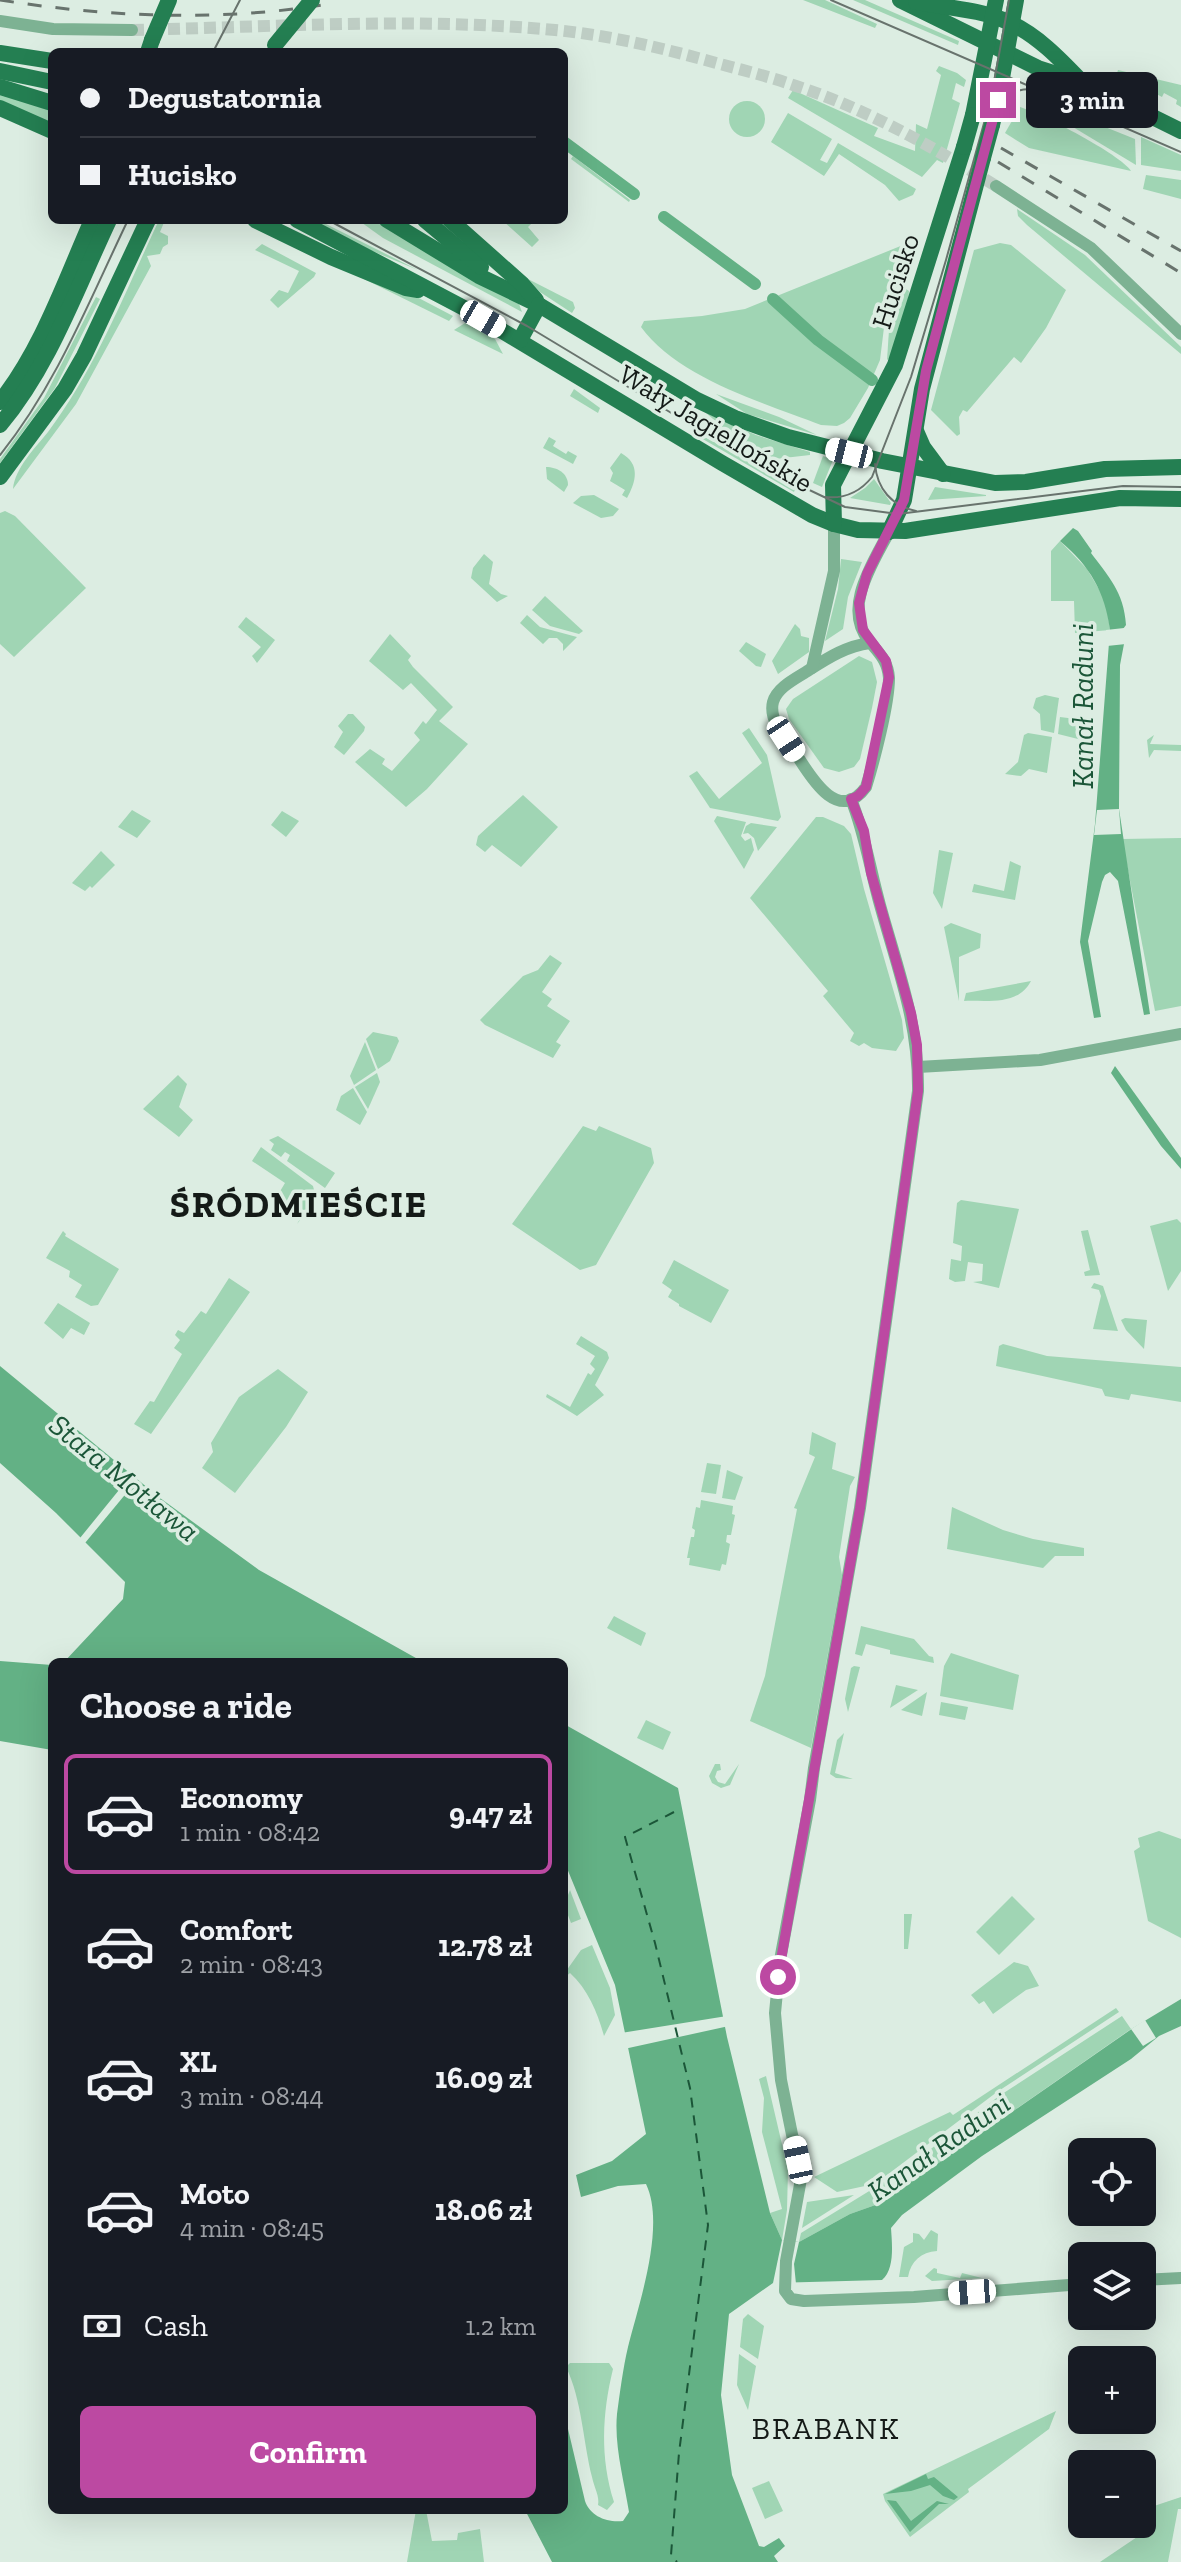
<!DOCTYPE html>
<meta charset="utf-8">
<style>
:root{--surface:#171b24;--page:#242831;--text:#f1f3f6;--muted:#9ea1a6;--line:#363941;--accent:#bc49a2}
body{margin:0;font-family:"Zilla Slab",serif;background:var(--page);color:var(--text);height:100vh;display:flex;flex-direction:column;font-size:30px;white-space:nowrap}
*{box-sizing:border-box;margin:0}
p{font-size:26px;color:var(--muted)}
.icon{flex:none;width:44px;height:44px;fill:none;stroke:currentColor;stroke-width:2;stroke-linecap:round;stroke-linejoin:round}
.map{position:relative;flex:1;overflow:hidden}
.panel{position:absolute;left:48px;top:1658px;width:520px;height:856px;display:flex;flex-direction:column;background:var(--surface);border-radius:12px;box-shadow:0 8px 32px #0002}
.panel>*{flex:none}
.guide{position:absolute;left:48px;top:48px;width:520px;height:176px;border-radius:12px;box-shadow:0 8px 32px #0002;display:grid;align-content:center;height:176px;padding:0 32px;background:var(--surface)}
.fabs{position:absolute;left:1068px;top:2138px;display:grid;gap:16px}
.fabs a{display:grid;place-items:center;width:88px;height:88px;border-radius:12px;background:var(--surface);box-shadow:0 8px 32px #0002;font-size:40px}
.end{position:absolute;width:36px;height:36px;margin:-18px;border:10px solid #bc49a2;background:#fff;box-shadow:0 0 0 4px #fff}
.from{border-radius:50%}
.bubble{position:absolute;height:56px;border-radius:12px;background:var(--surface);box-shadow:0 8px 32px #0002;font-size:26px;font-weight:700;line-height:56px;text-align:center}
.car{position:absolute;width:24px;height:48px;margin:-24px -12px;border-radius:10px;box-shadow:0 0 6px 2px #0007;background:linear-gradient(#fff 24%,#345 0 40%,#fff 0 76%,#345 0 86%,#fff 0)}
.guide b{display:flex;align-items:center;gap:28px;height:76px;font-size:30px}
.guide b+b{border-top:2px solid var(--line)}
.guide i{width:20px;height:20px;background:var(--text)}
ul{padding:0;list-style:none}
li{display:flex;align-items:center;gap:24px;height:120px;margin:0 16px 12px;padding:0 16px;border:4px solid transparent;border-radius:12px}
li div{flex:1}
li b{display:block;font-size:30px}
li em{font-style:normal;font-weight:700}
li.on{border-color:var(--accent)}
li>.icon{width:72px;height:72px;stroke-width:1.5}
h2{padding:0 32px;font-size:36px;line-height:96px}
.pay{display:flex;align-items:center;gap:20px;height:88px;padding:0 32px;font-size:30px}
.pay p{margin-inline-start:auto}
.cta{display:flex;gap:16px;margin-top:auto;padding:16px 32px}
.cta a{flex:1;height:92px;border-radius:12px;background:var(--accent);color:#fff;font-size:32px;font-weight:700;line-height:92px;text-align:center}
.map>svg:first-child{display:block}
.green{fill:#a0d5b4}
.water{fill:#63b185}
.pier{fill:#dcede2}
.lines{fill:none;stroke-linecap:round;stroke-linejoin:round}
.canal{stroke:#63b185;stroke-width:12}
.ferry{stroke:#1b5638;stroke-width:2;stroke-dasharray:10 8;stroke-linecap:butt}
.minor-tunnel{stroke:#becdc4;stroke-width:12;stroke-dasharray:12 6;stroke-linecap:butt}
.minor{stroke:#7db293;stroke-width:12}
.major{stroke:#247f52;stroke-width:16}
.tram{stroke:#68736d;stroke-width:2}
.rail{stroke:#68736d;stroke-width:3;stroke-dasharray:14 14;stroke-linecap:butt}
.major-bridge{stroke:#247f52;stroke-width:16}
.route{stroke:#bc49a2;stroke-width:10}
.labels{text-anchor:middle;stroke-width:7;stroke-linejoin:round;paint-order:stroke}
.street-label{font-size:28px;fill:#141a17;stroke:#dcede2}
.water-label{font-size:30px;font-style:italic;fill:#1b5638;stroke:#dcede2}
.neighbourhood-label{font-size:30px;letter-spacing:2px;fill:#141a17;stroke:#dcede2}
.district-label{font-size:36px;font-weight:bold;letter-spacing:2px;fill:#141a17;stroke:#dcede2}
</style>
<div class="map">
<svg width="1181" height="2562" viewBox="0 0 1181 2562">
<rect width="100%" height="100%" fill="#dcede2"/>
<g class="green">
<path d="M803,0H825L877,24L875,28Z"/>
<path d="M853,0H865L959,41L958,45Z"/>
<path d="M939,66L957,73L966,80L964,87L956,83L952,99L960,103L943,163L937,160L922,177L788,98L793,90L878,128L874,136L915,151L916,124L927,129L941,75L936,71Z"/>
<path d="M1118,70L1181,85V107L1176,104L1177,100L1164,93L1162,97L1117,73Z"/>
<path d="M0,94L52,111V123L0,101Z"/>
<circle cx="747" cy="119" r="18"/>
<path d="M1043,102L1135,139L1136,165L1048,112Z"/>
<path d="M1020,107C1042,114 1120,154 1131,171L1029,148L1005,133Z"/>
<path d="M788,113L832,139L820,160L827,163L838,143L916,189L913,195L899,201L885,185L839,154L824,176L771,142Z"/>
<path d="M1141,137L1181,155V171L1141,165Z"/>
<path d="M573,156L630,200L629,202L571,159Z"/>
<path d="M1146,175L1181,180V199L1143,189Z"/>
<path d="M1017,209L1085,255L1181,347V354L1027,225L1018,216Z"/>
<path d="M159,220H165L160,232L168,236V244L163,247L160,254L147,256L151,266L76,404L13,489C15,468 35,448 48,432C96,368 125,292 159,220Z"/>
<path d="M312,220H318L418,270L370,250Z"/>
<path d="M358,220H375L519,304L522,312L383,238Z"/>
<path d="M502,220H535L528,227L539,240L532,247Z"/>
<path d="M908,243L916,248L904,276L887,303L880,360L868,388L850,418L844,423L837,426L821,425C764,403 678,378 641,327L644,321L702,316L745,309Z"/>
<path d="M1000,243L1011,245L1066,290L1046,328L1021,363L1014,357L967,412L963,410L959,417L960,434L957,436L931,410L974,250Z"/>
<path d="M262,244L316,273L314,277L278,308L270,300L279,290L288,293L299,271L255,250Z"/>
<path d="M362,278L413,295L453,316L449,321Z"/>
<path d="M528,279L573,302L575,308L572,313L540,292Z"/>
<path d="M903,287L909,291L907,310L891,357L887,360L890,315Z"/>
<path d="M96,297L100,299L55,388L0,463V459L44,398Z"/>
<path d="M465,323L495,339L503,354L454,330Z"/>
<path d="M574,389L600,408L598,413L570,396Z"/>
<path d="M716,394L779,417L817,435L747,414Z"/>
<path d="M706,413L756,435L810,452V455L775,459L726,430Z"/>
<path d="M703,436L796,487L794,492L701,438Z"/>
<path d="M549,437L556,441L553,446L566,454L568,451L577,456L573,464L543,448Z"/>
<path d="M621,453C641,464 636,482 627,498L622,495L625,490L610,481L613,473L610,468Z"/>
<path d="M823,456L833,460L822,487L813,483Z"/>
<path d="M546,467C557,467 568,473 568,485L564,492L547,479Z"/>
<path d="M874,479L891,503L890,505L850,498L865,488Z"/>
<path d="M935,487L986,495V496L928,500Z"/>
<path d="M594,495L619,509L613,516L601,518L573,503L581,496Z"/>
<path d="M5,511L15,516L86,588L14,657L0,644V513Z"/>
<path d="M1060,541L1087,569L1106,601L1110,630L1075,633L1074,601H1051V551Z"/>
<path d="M484,554L493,562L489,584L501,594L508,596L497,602L471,578L473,568Z"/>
<path d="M841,559L862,562L848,597L843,629L825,641L838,589Z"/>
<path d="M545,596L583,631L579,634L550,626L532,610Z"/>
<path d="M527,615L540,627L577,637L563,651V644L557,638H549L543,644L520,623Z"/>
<path d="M246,617L275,640L257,663L252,656L261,647L238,627Z"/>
<path d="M795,624L800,629L801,636L809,638V652L778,674L772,661Z"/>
<path d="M390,634L411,656L408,660L413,667L453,707L439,721L468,744L427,789L406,807L355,762L370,749L385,759L382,764L392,771L420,740L414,733L423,721L426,724L437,710L411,683L403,690L369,661Z"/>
<path d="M746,642L766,654L761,667L756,666L739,651Z"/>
<path d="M859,656L872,662L877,682L872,708L860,759L854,767L839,772L824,768L789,719L786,709L793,699Z"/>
<path d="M1045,695L1059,698L1054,733L1041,730L1040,714L1033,708L1036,698Z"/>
<path d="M348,714H353L365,727L364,731L344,755L334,747L343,732L338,726Z"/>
<path d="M1060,717L1084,720L1082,740L1058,734Z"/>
<path d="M749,728L767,755L781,817L778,821L710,808L689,776L697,771L719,799L762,763L742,733Z"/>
<path d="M1028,733L1052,737L1047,773L1029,769L1021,776L1005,774L1018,762L1024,735Z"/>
<path d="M1154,735L1150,744L1181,745V751L1154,750L1149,758L1147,740Z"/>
<path d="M523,795L558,827L521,867L492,845L485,852L476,845L478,836Z"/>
<path d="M132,810L151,821L137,838L118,827Z"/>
<path d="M282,811L299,821L286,837L271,825Z"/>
<path d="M717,816L746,822L741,836L745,841L751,838L754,850L744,869L714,821Z"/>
<path d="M816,817H823L844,826L851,834L864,889L902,1020L904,1038L896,1051L872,1048L864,1043L859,1046L850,1041L854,1033L823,996L828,991L750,898Z"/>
<path d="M751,823L777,827L758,851L754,838L748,833L743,834L746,826Z"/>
<path d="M1181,838V1006L1155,1011L1122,839Z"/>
<path d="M939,850L953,853L942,909L933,893Z"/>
<path d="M101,851L115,865L92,888L90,886L85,891L72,883Z"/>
<path d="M1010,861L1021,866L1015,900L972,892L974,884L1004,891Z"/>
<path d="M951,923L981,934L980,948L959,957V1001L944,927Z"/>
<path d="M550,955L562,963L542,992L552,999L547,1006L570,1021L556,1042L561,1045L553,1058L485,1025L480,1020L523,976L538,970Z"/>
<path d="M1031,981C1018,1006 988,1000 964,1001L966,993Z"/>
<path d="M373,1032L397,1037L399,1041L390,1061L378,1069L366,1039Z"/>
<path d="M365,1042L376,1070L354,1085L350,1076Z"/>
<path d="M377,1073L380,1082L368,1109L355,1087Z"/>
<path d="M178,1075L187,1084L179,1107L193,1120L179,1137L143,1109Z"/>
<path d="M353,1088L367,1112L360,1125L336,1110L341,1096Z"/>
<path d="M583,1126L596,1131L599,1126L651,1148L654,1163L596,1265L580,1270L512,1224Z"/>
<path d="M278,1136L335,1173L325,1188L287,1161L290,1155L285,1152L281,1157L271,1150L274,1144L269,1140Z"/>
<path d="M261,1147L313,1186L314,1190L311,1194L316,1200L297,1224L304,1212L286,1201L284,1203L276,1198L285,1183L252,1161Z"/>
<path d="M961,1200L1019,1209L999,1288L973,1282L982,1281L983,1264L968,1262L965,1281L955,1282L949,1279L951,1259L961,1261L962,1246L953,1243L957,1203Z"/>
<path d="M1177,1219L1181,1223V1271L1168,1291L1150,1226Z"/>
<path d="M1088,1230L1100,1275L1085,1276L1084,1272L1090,1270L1081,1231Z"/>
<path d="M63,1231L66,1234L65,1236L119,1269L98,1305L91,1306L75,1297L82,1285L69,1277L70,1271L46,1258Z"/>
<path d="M674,1260L729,1290L711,1323L679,1306V1304L668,1297L672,1290L662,1283Z"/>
<path d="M229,1278L250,1292L151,1434L134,1424L150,1401L154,1402L182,1354L174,1348L180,1340L175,1335L178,1330L184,1333L201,1311L206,1314Z"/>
<path d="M1094,1283L1103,1286L1118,1331L1093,1329L1101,1296L1099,1290L1091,1288Z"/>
<path d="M58,1303L90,1323L84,1335L71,1328L63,1339L44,1323Z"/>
<path d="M1125,1318L1147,1320L1144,1349L1126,1330L1121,1320Z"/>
<path d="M581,1336L607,1352L609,1358L595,1385L604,1395L577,1416L546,1397L547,1394L570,1407L588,1373L591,1375L595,1369L590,1364L595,1356L576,1344Z"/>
<path d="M1003,1344L1047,1356L1181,1367V1402L1131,1394L1129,1400L1105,1396L1102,1389L996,1366L999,1346Z"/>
<path d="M278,1369L308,1392L286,1427L235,1493L202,1468L213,1452L211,1443L239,1397Z"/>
<path d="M812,1432L836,1443L832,1469L855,1477L850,1486L839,1557L842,1575L811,1748L750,1721L765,1676L797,1509L794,1508L815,1457L809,1454Z"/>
<path d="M707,1463L721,1465L716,1494L701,1492Z"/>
<path d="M727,1470L743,1477L735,1500L722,1498Z"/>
<path d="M701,1500L733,1506L732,1514L735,1515L731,1535H727L726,1542L730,1544L726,1565L722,1564L720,1571L689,1565L690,1558H687L691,1537H694L695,1530L692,1528L696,1507L700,1508Z"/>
<path d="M952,1507L1003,1530L1033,1539L1084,1548V1556H1055L1043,1568L947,1549Z"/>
<path d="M614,1616L646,1633L641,1646L607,1628Z"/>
<path d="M861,1626L914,1639L929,1656L933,1657L934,1663L890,1654V1650L866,1644L862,1656L855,1654Z"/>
<path d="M951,1653L1019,1675L1013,1710L940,1696L944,1666Z"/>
<path d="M854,1666L860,1667L848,1712L845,1699L851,1668Z"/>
<path d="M896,1685L918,1690L890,1708Z"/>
<path d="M927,1692L922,1716L901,1710Z"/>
<path d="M941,1702L968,1707L965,1720L939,1715Z"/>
<path d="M646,1720L671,1732L663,1750L637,1738Z"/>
<path d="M844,1733L835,1773L853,1779L836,1778L830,1774L837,1740Z"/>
<path d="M715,1764H720L721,1770L717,1771L715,1777L718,1782L725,1784L739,1764L730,1785L721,1788L712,1783L709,1776Z"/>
<path d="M1159,1831L1181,1839V1938L1148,1921L1134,1851L1140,1847L1138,1838Z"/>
<path d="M570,1890L581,1919L571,1923L564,1905Z"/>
<path d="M1012,1896L1035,1919L999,1955L976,1932Z"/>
<path d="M904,1914H912L908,1949H904Z"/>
<path d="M592,1945L610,1988L615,2015L604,2036C598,2014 588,1989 570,1973L564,1978V1974L581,1950Z"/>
<path d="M1014,1962L1028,1966L1039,1986L1026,1990L993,2014L984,2001L979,2004L971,1995Z"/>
<path d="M1116,2008L1119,2012L997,2092L883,2178L865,2186L837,2192L814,2177L950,2112L953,2115Z"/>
<path d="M1122,2016L1131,2029L881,2203L850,2214L799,2242L801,2233L905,2169L999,2096Z"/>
<path d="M766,2076L788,2170L787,2210L782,2240L770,2213L782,2209L762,2132L764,2098L759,2079Z"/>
<path d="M854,2195L802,2228L807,2202Z"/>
<path d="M931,2230L938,2234L937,2251C921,2252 911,2261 908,2277H899L904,2247L913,2242V2233L919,2234L924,2240Z"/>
<path d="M934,2268L937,2269V2273L960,2278L962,2273L982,2278L932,2281L925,2276Z"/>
<path d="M748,2314L764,2326L758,2359L740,2347L743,2319Z"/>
<path d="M739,2354L756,2366L748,2410L737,2385Z"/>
<path d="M570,2363H609L613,2369C602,2414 600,2458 614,2502L607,2510L598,2505C600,2497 594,2487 592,2477C583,2441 582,2400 566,2367Z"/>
<path d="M1056,2411L1049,2429L968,2489L969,2492L910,2537L885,2501L883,2494Z"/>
<path d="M769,2481L783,2511L765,2519L752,2488Z"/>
<path d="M1181,2497V2509H1178L1168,2562H1100L1140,2535L1138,2524H1142V2510Z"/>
<path d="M416,2510H426L432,2541L457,2540L458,2533L480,2529L484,2562H407Z"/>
</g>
<g class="water">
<path d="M1073,528L1078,531L1092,551L1091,553C1108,576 1124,592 1126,625L1123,629L1124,644L1120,665L1119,809L1150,1014L1144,1015L1118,881L1110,872L1105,875L1102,882L1088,941L1101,1017L1094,1018L1080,942L1095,824L1110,630C1105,592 1090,566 1060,541Z"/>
<path d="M1115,1066L1181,1158V1169L1161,1146L1111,1073Z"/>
<path d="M0,1366L160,1498L259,1570L423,1662H64L123,1599L125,1582L56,1513L0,1463Z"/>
<path d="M0,1661L52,1665V1750L0,1741Z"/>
<path d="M564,1724L678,1788L727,2037L770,2213L782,2240L799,2242L850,2214L881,2203L1133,2028L1181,1999V2026L1159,2036L1131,2059L982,2156L902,2215L891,2228C892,2244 895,2269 882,2280L773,2283L729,2314L721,2395L732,2475L759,2546L764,2547L779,2538L785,2546L774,2556L778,2562H552L525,2510H564V2412L585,2501C590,2516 607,2523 623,2521L629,2512C624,2481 614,2445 617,2414C620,2392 623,2368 628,2347C639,2303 666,2226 646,2184L618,2186L581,2197L576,2175L612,2161L646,2134L615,1985L564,1861Z"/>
<path d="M926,2474L928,2479L934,2477L958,2497L954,2500L943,2496L930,2485L911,2491L885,2494Z"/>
<path d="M887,2500L896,2501L911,2521L937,2501L949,2504H939L910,2532Z"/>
</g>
<g class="pier">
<path d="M1124,628L1126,644L1107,646L1106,630Z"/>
<path d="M1119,809L1121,834L1094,835L1097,810Z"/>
<path d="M132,1474L138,1479L85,1543L80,1538Z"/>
<path d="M727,2016L729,2026L624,2049L621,2033Z"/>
<path d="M1145,2020L1156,2038L1143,2046L1131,2029Z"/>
<path d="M782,2240L799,2242L794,2264L796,2284L773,2283Z"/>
</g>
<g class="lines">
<g class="canal">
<path d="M564,142L634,194"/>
<path d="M664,217L755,284"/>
<path d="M773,299L818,340L872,380"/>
</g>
<path class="ferry" d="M674,1812L625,1837L655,1943L690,2088L708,2225L679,2453L671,2555L677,2562"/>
<path class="minor-tunnel" d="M132,30C273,27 414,17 555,30C607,35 658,47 709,61C738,69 768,76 796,86C867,109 933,147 996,186"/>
<g class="minor">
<path d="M0,21L53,29L132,30"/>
<path d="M996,186L1091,248L1181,334"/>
<path d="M870,643C847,646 829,657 809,670C797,678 777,687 773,702C768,721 788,742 798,757C812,779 839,824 866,787C874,761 889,704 889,678C888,661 879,653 869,641C842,608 873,563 889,532"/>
<path d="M812,668L834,571V524"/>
<path d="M851,799C865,834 870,869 880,905C898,970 919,1024 918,1091L860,1508L814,1768L810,1800L780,1960L775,2013L781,2080L801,2179L786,2261L785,2291L791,2299L804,2301L914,2297L1082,2284"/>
<path d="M918,1067L1040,1060L1181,1034"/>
<path d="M1142,2280L1181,2278"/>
</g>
<g class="major">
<path d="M900,0L1038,68L1082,82L1181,131"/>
<path d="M916,2C946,8 980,9 1008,22C1036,34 1060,59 1081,81"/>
<path d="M148,52L152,40"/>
<path d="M0,53L52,61"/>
<path d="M0,71L52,82"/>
<path d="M0,87L52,103"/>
<path d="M0,108L52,131"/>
<path d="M973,115L996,0"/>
<path d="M992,125L998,100L1016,0"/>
<path d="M255,220L331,257L406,288L418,290"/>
<path d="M297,220L464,308L722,463L812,515L834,524L858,530L905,531L1120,498L1181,499"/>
<path d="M387,220L479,276L539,305L697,400L735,418L788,437L882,461L995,483L1026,482L1105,469L1181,467"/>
<path d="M425,220L481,267"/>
<path d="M450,220L522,284L536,300"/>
<path d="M520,340L539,305"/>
<path d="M0,402C42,349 65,281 92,220"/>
<path d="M0,425C50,365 76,290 109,220"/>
<path d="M916,431L923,447L943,474"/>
<path d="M0,477L65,389L84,356L148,220"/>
<path d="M834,524L833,485L895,365L964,147"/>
<path d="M889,532L904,500L922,389L983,158"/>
</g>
<g class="tram">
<path d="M831,0L1181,152"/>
<path d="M213,52L240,0"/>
<path d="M989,113C1002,95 1014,88 1036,89"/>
<path d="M328,220L527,326L761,467L845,507L898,514L1123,486L1181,487"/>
<path d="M0,455C57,384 89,301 128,220"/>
<path d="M875,464C877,489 892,506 916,511"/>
<path d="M825,497C844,499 860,492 872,477L911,377L946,260L991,98L1009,0"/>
</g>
<g class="rail">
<path d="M0,0C107,17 221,22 328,4"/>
<path d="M1001,148L1181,251"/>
<path d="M998,162L1181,273"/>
</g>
<g class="major-bridge">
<path d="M152,40L169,0"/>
<path d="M275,45L312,0"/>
<path d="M964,147L973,115"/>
<path d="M983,158L992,125"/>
</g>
</g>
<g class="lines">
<path class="route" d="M778,1977L860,1508L918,1091L917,1045L911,1013L871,873L864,831L851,799L858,796L866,787L889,677L886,661L863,630L859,603L867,574L904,500L926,371L998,100"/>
</g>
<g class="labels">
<g class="street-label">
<text transform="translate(895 281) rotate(-72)" y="10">Hucisko</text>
<text transform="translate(716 428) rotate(31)" y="10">Wały Jagiellońskie</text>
</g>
<g class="water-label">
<text transform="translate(1083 706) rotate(-90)" y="10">Kanał Raduni</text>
<text transform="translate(124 1478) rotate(39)" y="10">Stara Motława</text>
<text transform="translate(939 2147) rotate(-35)" y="10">Kanał Raduni</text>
</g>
<g class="neighbourhood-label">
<text x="826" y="2439">BRABANK</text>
</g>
<g class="district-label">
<text x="299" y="1217">ŚRÓDMIEŚCIE</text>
</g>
</g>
</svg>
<div class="fabs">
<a><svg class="icon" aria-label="locate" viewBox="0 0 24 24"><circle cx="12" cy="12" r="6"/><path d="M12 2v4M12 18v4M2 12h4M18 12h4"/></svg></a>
<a><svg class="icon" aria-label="layers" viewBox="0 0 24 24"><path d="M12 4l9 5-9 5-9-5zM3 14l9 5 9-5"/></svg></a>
<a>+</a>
<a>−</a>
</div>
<i class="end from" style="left:778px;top:1977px"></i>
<i class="end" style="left:998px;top:100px"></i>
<div class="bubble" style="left:1026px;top:72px;width:132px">3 min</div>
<i class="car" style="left:483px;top:319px;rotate:120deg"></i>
<i class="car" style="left:849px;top:453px;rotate:284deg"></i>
<i class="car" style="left:786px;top:739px;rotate:147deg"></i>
<i class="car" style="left:798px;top:2160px;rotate:348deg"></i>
<i class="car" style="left:972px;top:2292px;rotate:266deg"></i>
<div class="guide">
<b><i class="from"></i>Degustatornia</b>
<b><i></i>Hucisko</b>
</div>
<section class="panel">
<h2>Choose a ride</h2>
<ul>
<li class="on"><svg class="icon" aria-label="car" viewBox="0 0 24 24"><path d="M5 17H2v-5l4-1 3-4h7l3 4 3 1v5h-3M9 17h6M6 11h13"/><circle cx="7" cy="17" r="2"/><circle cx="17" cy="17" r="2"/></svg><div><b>Economy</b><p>1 min · 08:42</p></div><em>9.47 zł</em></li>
<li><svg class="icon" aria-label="car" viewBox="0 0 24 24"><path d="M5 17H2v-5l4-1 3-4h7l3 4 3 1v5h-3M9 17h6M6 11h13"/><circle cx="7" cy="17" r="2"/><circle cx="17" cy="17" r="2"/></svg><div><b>Comfort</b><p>2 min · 08:43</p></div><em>12.78 zł</em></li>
<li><svg class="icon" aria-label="car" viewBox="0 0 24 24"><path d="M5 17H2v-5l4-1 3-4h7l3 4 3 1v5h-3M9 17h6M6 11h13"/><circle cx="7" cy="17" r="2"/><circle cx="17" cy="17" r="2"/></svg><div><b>XL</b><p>3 min · 08:44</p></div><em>16.09 zł</em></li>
<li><svg class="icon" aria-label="car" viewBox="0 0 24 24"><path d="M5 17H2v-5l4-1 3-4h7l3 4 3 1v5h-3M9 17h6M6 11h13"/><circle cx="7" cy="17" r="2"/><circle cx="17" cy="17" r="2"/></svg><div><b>Moto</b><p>4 min · 08:45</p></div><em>18.06 zł</em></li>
</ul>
<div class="pay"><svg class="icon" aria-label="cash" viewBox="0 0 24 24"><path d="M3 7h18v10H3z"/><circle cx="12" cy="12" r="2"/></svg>Cash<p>1.2 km</p></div>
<div class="cta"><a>Confirm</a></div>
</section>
</div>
